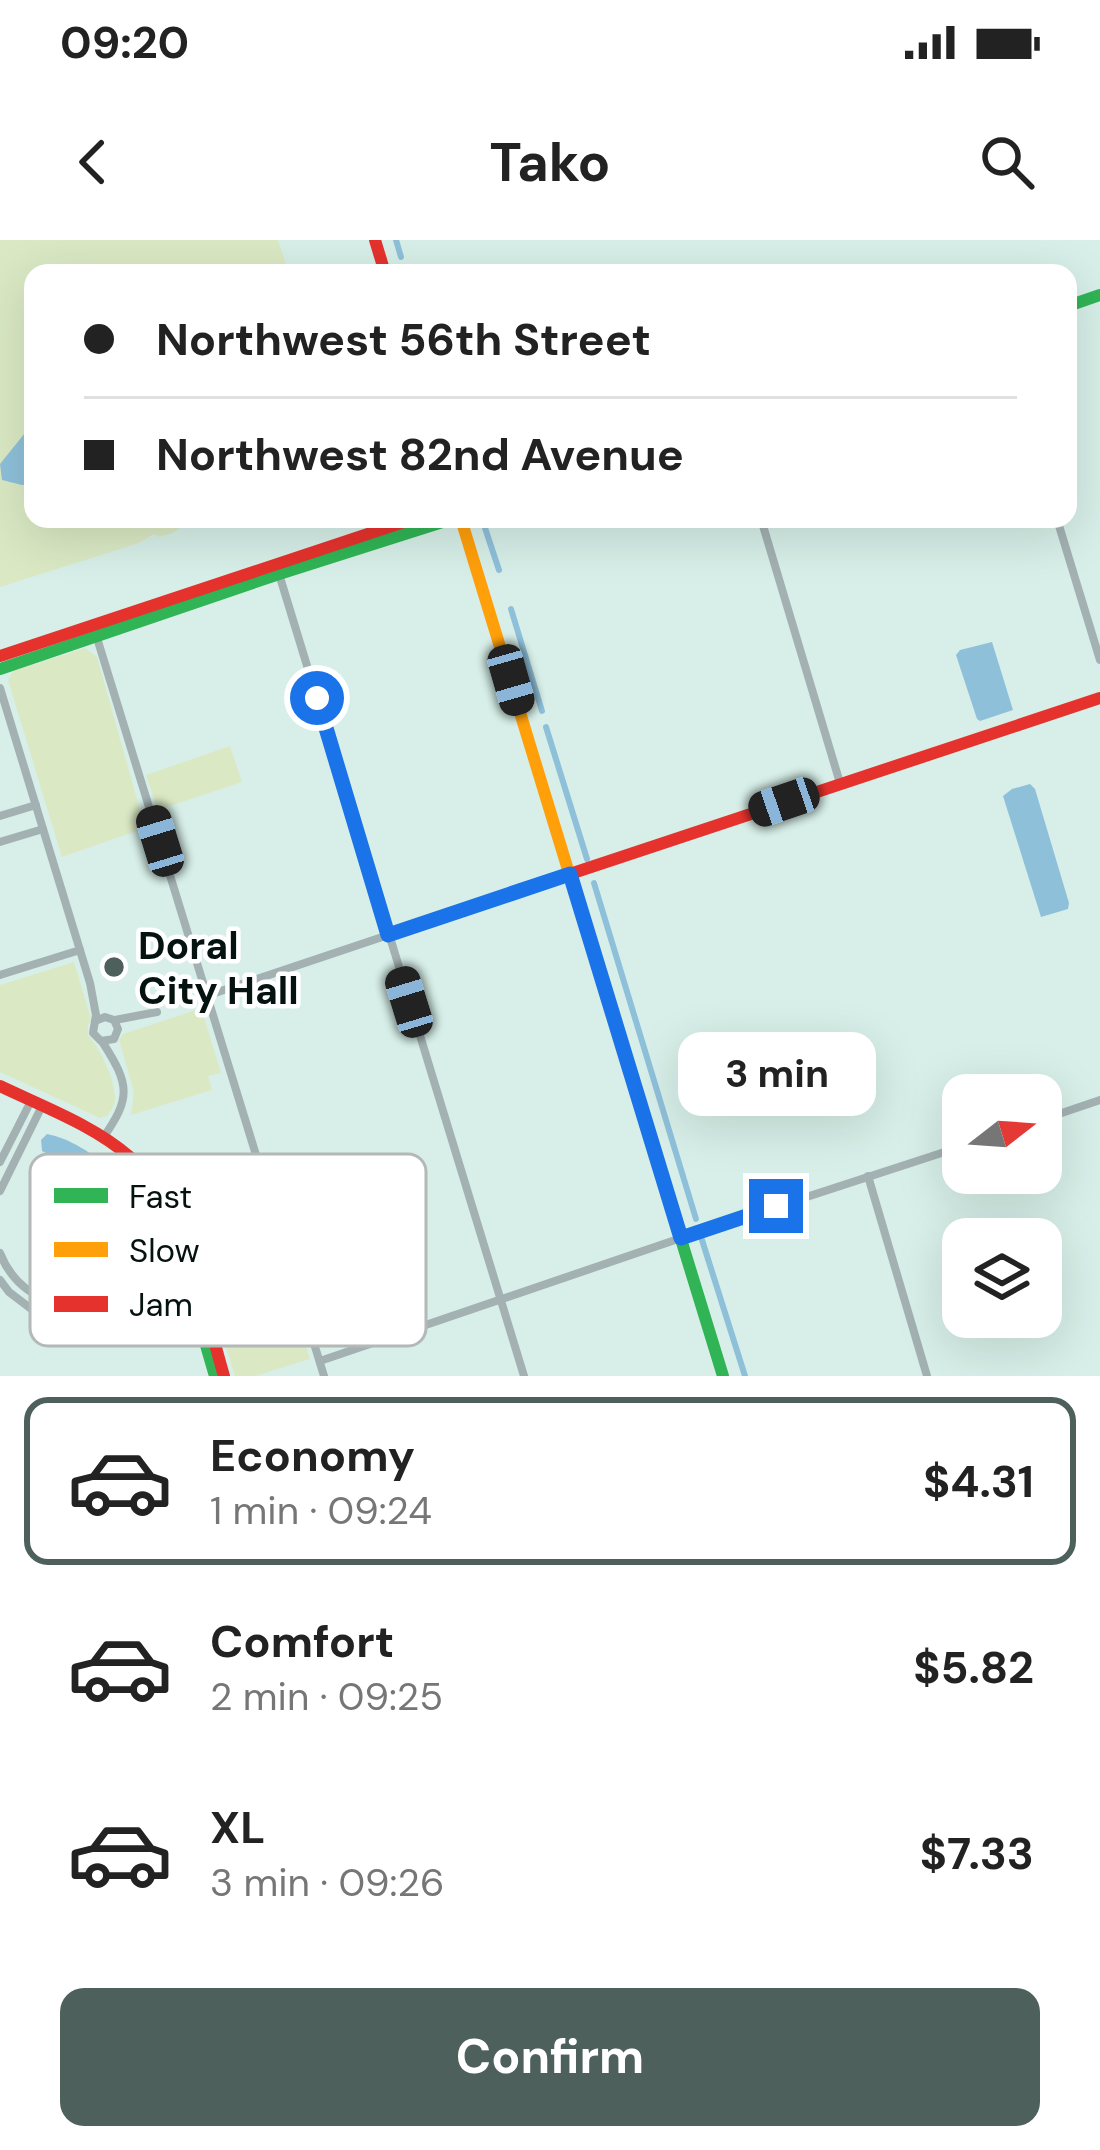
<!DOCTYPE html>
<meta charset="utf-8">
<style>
:root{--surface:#fff;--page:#f6f6f6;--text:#222;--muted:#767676;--line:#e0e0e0;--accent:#4e605b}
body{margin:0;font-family:"DM Sans",sans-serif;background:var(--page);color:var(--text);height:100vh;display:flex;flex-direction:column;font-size:45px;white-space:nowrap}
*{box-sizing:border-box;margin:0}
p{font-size:39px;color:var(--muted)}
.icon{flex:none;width:66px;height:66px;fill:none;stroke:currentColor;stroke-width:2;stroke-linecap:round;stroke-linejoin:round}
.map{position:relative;height:1136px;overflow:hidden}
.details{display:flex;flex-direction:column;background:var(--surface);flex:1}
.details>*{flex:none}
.banner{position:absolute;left:24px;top:24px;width:1053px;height:264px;border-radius:24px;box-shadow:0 12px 48px #0002;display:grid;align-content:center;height:264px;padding:0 60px;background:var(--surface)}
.needle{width:78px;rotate:73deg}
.fabs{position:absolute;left:942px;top:834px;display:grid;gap:24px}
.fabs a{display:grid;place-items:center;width:120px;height:120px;border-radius:24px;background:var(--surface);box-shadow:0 12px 48px #0002;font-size:60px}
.end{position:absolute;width:54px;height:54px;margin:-27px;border:15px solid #1a73e8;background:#fff;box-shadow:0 0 0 6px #fff}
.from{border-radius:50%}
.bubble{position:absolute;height:84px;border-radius:24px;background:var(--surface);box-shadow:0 12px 48px #0002;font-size:39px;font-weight:700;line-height:84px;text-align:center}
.car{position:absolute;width:36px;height:72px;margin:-36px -18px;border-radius:15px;box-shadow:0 0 9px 3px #0007;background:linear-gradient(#222 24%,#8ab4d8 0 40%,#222 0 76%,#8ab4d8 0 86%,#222 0)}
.banner b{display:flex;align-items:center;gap:42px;height:114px;font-size:45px}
.banner b+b{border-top:3px solid var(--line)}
.banner i{width:30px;height:30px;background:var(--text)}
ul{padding:21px 0 0;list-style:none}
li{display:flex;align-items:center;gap:36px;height:168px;margin:0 24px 18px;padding:0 36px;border:6px solid transparent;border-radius:24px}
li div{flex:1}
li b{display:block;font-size:45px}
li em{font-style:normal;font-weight:700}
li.active{border-color:var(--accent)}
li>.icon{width:108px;height:108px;stroke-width:1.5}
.action{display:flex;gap:24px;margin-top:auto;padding:24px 60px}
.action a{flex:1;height:138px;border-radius:24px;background:var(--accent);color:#fff;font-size:48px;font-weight:700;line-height:138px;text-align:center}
.status{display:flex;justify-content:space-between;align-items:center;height:84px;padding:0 60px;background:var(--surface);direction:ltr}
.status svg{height:33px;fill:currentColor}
header{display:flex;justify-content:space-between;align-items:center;height:156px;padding:0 60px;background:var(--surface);font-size:54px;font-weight:700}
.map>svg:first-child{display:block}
.green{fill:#dae9c4}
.water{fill:#8fc0da}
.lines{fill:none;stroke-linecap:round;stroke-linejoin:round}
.canal{stroke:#8fc0da;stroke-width:6}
.street{stroke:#a3b1b2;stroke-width:8}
.fast{stroke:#30b455;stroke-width:12}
.slow{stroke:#ff9f0a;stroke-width:12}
.jam{stroke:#e5322d;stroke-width:12}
.route{stroke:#1a73e8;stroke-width:15}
.poi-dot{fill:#4e605b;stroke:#fff;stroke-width:4.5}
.labels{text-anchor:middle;stroke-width:9;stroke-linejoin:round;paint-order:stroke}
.poi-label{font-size:39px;font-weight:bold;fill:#04130f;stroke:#fff;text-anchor:start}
.key{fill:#fff;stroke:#b4b8b7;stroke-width:3}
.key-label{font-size:33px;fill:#04130f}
</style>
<div class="status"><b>09:20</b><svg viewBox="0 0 49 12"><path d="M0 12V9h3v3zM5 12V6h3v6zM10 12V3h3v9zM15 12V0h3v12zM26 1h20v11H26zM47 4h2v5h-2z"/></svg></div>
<header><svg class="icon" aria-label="back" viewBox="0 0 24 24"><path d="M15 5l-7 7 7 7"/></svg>Tako<svg class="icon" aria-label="search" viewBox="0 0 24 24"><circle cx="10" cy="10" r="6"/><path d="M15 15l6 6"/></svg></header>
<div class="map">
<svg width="1100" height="1136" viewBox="0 0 1100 1136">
<rect width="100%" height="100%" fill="#d7efe8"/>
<g class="green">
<path d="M0,0H278L289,33H33V279H210L198,283L193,280L172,293L159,297L154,294L139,303L0,347Z"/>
<path d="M85,408L97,417L145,588L62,617L8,440L13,431Z"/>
<path d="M230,506L242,542L158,570L146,535Z"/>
<path d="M74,722L91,779L88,785V795C100,808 115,840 115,858C115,866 111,870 107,876L100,878L0,832V745Z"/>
<path d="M196,770L202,771L221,833L208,836L212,850L131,875L134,852L119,800L123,794Z"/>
<path d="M239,938L245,954L257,951L310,1119L255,1136H235L178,957Z"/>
</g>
<g class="water">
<path d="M33,183V243L22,245L2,240L0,224Z"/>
<path d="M992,402L1013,470L980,481L977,479L956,415L960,410Z"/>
<path d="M1030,544L1035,549L1069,663L1068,669L1041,677L1003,556L1012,549Z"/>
<path d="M47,894C69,898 94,914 110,929L111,943L101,947L80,930L42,911L41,900Z"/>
</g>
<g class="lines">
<g class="canal">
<path d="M396,0L401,17"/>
<path d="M483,282L499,330"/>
<path d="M511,369L542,471"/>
<path d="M546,487L587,619"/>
<path d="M594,643L696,979"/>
<path d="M702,1000L745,1136"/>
</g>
<g class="street">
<path d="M761,279L840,543"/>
<path d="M1057,279L1100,420"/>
<path d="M279,334L524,1136"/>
<path d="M93,385L324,1136"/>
<path d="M0,448L90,743L96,775L93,793L101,801L114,799L118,789L114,780L105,777L95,781"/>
<path d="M0,576L36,565"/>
<path d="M0,602L43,589"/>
<path d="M0,735L80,710"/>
<path d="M206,756L570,634"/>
<path d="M115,780L157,772"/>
<path d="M103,803C130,845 131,858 103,898"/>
<path d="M1041,880L1100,860"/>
<path d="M0,922L31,861"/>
<path d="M868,936L927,1136"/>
<path d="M0,951L42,866"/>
<path d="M0,1013C19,1062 63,1067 110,1073C125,1075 142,1079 158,1076C170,1074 183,1069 195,1066"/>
<path d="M0,1040L9,1052L34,1071L70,1081L149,1089L198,1078"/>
<path d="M320,1121L681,998L963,906"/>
</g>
<g class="fast">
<path d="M1068,66L1100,55"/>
<path d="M0,429L279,334L452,279"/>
<path d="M637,856L723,1136"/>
<path d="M132,927C178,990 193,1063 215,1136"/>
</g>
<path class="slow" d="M461,279L637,856"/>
<g class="jam">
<path d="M375,0L385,33"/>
<path d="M0,416L413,279"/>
<path d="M570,634L1100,458"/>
<path d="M0,846C44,867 93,885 130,917C187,967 203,1066 224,1136"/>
</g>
</g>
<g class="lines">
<path class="route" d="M317,458L388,695L570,634L681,998L776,966"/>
</g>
<circle class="poi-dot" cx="114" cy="727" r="12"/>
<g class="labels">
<g class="poi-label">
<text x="138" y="719">Doral<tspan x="138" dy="45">City Hall</tspan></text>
</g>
</g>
<rect x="30" y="914" width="396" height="192" rx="18" class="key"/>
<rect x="54" y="948" width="54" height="15" fill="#30b455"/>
<rect x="54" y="1002" width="54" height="15" fill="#ff9f0a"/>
<rect x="54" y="1056" width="54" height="16" fill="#e5322d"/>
<g class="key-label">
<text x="129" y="968">Fast</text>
<text x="129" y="1022">Slow</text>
<text x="129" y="1076">Jam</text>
</g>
</svg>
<div class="fabs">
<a><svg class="needle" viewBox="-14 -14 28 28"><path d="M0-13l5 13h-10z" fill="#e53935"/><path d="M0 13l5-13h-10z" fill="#767676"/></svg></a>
<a><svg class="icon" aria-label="layers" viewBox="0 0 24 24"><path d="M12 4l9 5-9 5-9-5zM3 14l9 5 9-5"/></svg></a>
</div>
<i class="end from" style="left:317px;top:458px"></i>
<i class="end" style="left:776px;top:966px"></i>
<div class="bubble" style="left:678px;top:792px;width:198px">3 min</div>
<i class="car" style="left:511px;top:440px;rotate:164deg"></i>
<i class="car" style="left:784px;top:562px;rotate:251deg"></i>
<i class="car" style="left:160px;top:601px;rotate:343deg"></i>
<i class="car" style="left:409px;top:762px;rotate:343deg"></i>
<div class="banner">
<b><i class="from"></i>Northwest 56th Street</b>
<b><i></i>Northwest 82nd Avenue</b>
</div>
</div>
<section class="details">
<ul>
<li class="active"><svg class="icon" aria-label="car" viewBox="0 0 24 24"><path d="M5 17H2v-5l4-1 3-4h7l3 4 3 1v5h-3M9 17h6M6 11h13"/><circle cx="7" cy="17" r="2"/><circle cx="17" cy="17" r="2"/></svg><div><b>Economy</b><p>1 min · 09:24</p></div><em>$4.31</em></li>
<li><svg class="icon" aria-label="car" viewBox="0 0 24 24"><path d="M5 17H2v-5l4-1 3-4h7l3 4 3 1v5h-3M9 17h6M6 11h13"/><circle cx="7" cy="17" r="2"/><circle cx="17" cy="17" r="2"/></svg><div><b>Comfort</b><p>2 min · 09:25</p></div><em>$5.82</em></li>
<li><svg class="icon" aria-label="car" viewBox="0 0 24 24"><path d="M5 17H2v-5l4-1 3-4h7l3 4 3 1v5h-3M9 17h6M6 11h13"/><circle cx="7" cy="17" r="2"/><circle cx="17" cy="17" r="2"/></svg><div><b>XL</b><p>3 min · 09:26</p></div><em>$7.33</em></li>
</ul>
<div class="action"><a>Confirm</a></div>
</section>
